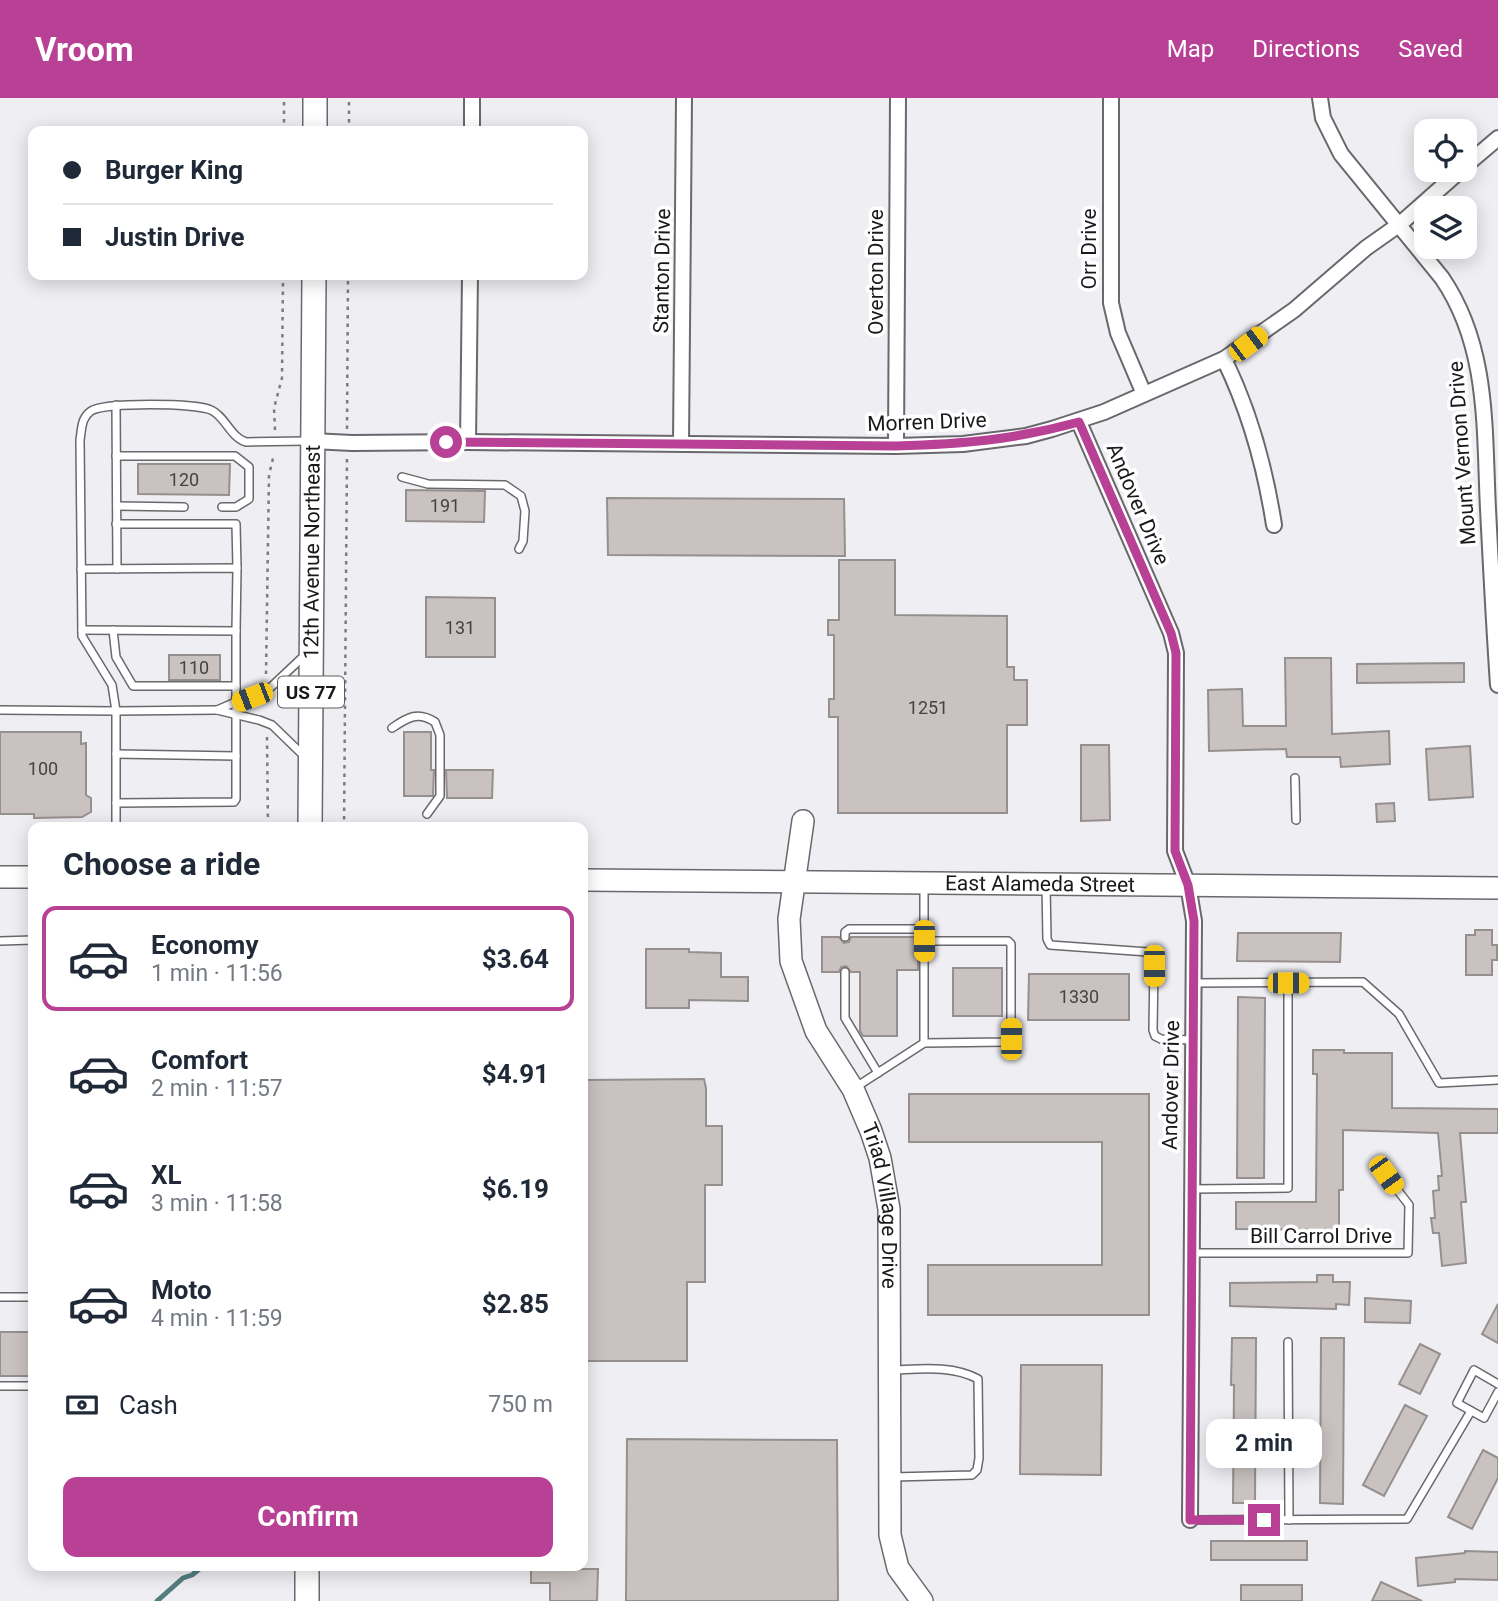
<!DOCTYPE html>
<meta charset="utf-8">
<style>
:root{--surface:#fff;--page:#f6f6f7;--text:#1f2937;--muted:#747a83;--line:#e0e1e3;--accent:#b84196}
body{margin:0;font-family:Roboto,sans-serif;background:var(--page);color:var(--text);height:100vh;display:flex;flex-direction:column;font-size:26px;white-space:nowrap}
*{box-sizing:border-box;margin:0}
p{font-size:23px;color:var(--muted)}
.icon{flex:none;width:38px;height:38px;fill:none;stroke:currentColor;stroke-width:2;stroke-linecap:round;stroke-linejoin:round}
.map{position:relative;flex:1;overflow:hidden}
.panel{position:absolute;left:28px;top:724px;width:560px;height:749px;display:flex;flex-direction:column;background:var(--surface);border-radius:14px;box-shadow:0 4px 18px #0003}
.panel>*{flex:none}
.guide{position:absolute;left:28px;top:28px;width:560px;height:154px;border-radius:14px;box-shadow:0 4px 18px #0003;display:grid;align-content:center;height:154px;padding:0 35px;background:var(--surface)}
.fabs{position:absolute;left:1414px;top:21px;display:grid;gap:14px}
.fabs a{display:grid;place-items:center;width:63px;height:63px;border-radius:14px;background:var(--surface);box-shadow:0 4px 18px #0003;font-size:35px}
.end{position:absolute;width:32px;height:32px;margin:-16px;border:9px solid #b84196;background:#fff;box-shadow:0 0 0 4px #fff}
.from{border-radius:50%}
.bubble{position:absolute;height:49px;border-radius:14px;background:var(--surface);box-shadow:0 4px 18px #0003;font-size:23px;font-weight:700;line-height:49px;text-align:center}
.car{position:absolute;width:21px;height:42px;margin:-21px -10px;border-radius:9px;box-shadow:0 0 5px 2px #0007;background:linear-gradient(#f5c518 24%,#345 0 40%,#f5c518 0 76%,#345 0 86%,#f5c518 0)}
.guide b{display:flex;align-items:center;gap:24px;height:66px;font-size:26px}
.guide b+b{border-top:2px solid var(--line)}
.guide i{width:18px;height:18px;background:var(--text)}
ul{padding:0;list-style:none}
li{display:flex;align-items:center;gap:21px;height:105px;margin:0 14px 10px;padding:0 21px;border:4px solid transparent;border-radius:14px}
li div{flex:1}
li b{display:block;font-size:26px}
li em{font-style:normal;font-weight:700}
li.active{border-color:var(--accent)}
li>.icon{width:63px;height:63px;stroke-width:1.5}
h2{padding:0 35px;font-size:32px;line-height:84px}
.pay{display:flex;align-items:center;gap:18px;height:77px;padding:0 35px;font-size:26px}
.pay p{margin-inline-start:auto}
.cta{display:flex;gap:14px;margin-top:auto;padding:14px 35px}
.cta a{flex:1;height:80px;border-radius:14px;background:var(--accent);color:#fff;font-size:28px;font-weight:700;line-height:80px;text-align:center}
header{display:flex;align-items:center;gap:42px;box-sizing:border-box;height:98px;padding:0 35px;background:var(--accent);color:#fff}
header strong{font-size:33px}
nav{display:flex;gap:38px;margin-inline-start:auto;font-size:24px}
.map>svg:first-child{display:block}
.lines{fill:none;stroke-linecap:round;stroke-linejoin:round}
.stream{stroke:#537e80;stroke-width:5}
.building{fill:#c9c2c1;stroke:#958f8d;stroke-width:2}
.lane-casing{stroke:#69686d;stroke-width:10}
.street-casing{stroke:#69686d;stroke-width:18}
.secondary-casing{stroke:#69686d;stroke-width:24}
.primary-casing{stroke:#69686d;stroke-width:26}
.path{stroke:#7c7b7e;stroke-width:2.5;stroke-dasharray:3.5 5;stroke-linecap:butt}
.lane{stroke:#fff;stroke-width:7}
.street{stroke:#fff;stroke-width:14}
.secondary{stroke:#fff;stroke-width:21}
.primary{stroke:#fff;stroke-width:23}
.route{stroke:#b84196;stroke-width:9}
.labels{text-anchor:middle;stroke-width:7;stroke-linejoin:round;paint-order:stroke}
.number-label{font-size:18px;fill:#454244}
.shield{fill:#fff;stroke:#5e5d5f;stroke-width:2}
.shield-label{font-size:19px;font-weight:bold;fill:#19181a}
.street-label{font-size:21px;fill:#19181a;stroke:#fff}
</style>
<header>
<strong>Vroom</strong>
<nav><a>Map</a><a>Directions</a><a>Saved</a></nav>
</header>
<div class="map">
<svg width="1498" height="1503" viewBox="0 0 1498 1503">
<rect width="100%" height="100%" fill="#efeef3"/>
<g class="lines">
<path class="stream" d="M157,1503L183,1480L192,1477L203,1468"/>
</g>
<g class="building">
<path d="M138,366H230L229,397L138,396Z"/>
<path d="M406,392L485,393L484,424L406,423Z"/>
<path d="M607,400L844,401L845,458L608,457Z"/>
<path d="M839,462H895V517L1007,518V569H1014V582H1027V627H1007V715H838V619H829V601H834V537H828V522H839Z"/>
<path d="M426,499L495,500V559H426Z"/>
<rect x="169" y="557" width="51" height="25"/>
<path d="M1285,560H1331L1332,636L1389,633L1390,666L1341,669L1340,659H1287L1286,651L1209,653L1208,592L1242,591L1243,628H1286Z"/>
<path d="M1464,565V584L1357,585V566Z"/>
<path d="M0,634H81V646L86,645V697L91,700V714L82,719L34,720V716H0Z"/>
<path d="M404,634H431V672H434L433,698H404Z"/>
<path d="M1081,647H1109L1110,722L1081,723Z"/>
<path d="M1470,648L1473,699L1429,702L1426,651Z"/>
<path d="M446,672H493L492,700H447Z"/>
<path d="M1394,705L1395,723L1377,724L1376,706Z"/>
<path d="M1475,832H1492V847H1497V862H1492V877H1466V837H1475Z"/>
<path d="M1238,835H1341L1340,864L1237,863Z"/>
<path d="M822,839H839L844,845L849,844L851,839H918V872H897V938H863L860,933V874H851L846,868L841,869L839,874H822Z"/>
<path d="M646,851H689V854L721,855V879H748V903L689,902V910H646Z"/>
<rect x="953" y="870" width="49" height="48"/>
<path d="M1029,876H1129V922H1028Z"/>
<path d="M1238,899L1265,900L1264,1080H1237Z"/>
<path d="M1313,952H1344V955H1392V1010L1498,1011V1035H1460L1466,1104H1461L1466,1165L1442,1168L1439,1135H1433L1431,1120H1435L1433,1093L1439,1092L1438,1078H1442L1438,1035L1343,1032V1092H1339V1132L1236,1131V1104H1316L1317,976H1313Z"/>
<path d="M704,981L706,990V1028H722V1087H705V1184H687V1263H583V982Z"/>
<path d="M909,996H1149V1217H928V1167H1102V1044H909Z"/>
<path d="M1317,1177H1333V1184H1350L1349,1207L1336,1206V1211L1230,1208V1185L1317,1184Z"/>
<path d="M1365,1200L1411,1203L1410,1225L1365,1224Z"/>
<path d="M1498,1206V1245L1482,1236Z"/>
<rect x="0" y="1234" width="33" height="44"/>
<path d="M1232,1240H1256L1255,1405H1233L1234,1287H1231Z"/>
<path d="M1321,1240H1344L1343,1406L1320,1405Z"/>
<path d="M1420,1246L1440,1256L1420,1296L1399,1286Z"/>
<path d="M1021,1267H1102L1101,1377L1020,1376Z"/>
<path d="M1405,1307L1427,1318L1384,1398L1363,1387Z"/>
<path d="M627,1341L837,1342L838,1503H626Z"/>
<path d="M1483,1352L1498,1360V1380L1472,1431L1448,1419Z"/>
<rect x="1211" y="1443" width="96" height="19"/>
<path d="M1465,1453L1498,1454V1482L1455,1481V1484L1418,1488L1416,1460L1465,1455Z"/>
<path d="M531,1471H598L597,1503H550V1485H531Z"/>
<path d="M1381,1484L1422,1503H1372Z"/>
<rect x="1241" y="1487" width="61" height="16"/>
</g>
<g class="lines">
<defs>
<g id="lane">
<path d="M116,307L117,471"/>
<path d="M116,358H235L249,369V401L236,409H222"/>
<path d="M402,379L428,386L505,387L521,398L525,413L523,443L519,451"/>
<path d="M117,408L184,409"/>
<path d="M116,426H236L237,470"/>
<path d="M81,471L237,470L236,533"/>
<path d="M82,532L236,533V701L234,704L116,705"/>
<path d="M113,532L116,559L133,588H236"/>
<path d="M0,612L116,613L112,587L82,538L80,342C82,330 81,320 91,313C104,304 196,305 211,312C225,318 230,339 246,344L308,343"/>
<path d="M392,630C408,619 418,613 435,624L440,637V698L427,716"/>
<path d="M116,656L236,658"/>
<path d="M304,658L272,627L259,622L217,612L271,589L306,556"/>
<path d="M1295,680L1296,722"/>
<path d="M116,730V613L217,612"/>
<path d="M1046,787L1047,841L1050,847L1148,854L1154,868L1153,932L1155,938L1161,941L1193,942"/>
<path d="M845,839V834L849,831H924"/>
<path d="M0,843L33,842"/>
<path d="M924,843H1008L1011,846V941L1007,944L924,945"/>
<path d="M845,874V920L878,975"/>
<path d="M1194,885L1363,884L1399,916L1439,985L1498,982"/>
<path d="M856,989L924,945V786"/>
<path d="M1192,1091L1288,1090V885"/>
<path d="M1191,1155H1408L1409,1107L1386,1077"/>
<path d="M0,1199H33"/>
<path d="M1288,1244L1289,1422"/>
<path d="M893,1272C921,1271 952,1267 978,1281L979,1360L977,1372L972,1377L893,1379"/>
<path d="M1498,1286L1474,1272L1457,1305L1484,1320L1498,1294"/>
<path d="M0,1288H33"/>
<path d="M1190,1422L1407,1421L1471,1313"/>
</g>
<g id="street">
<path d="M1111,0V205L1118,235L1144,296"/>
<path d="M1320,0L1323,20L1341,56L1442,180C1489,249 1484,330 1488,411C1491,470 1494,528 1498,587"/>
<path d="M472,33V0"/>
<path d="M1465,68L1498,40"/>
<path d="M1224,261C1250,314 1265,369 1274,427"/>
<path d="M1079,324L1171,535L1176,555L1175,753L1188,787L1194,823L1190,1422"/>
<path d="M312,343L352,345L468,344L896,348L963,346L1026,338L1052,331L1104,314L1224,261L1294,212L1366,150L1400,126L1461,72"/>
<path d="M468,344L470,177"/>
<path d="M681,346L684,0"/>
<path d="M896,348L898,0"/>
</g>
<g id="secondary">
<path id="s1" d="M803,723L789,821L791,863L816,933L853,991L871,1033L880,1060L889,1111L890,1437L898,1470L922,1503"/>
<path d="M0,779H33"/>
<path id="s2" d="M583,782L1498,790"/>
</g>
<g id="primary">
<path d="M315,33V0"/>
<path id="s3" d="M310,730L314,177"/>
<path d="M307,1468V1503"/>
</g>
</defs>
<use href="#lane" class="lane-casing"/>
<use href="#street" class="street-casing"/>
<use href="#secondary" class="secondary-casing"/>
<use href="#primary" class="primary-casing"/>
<g class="path">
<path d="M284,33V0"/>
<path d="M349,33V0"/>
<path d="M347,331L348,177"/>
<path d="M275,332L274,310L282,280L283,177"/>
<path d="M266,576L269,377L274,356"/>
<path d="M267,639L268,730"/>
<path d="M344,730L347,359"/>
</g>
<use href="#lane" class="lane"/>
<use href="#street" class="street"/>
<use href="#secondary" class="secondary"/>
<use href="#primary" class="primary"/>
</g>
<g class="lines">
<path class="route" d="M446,344L896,348C963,346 1013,342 1079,324L1171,535L1176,555L1175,753L1188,787L1194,823L1190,1422H1264"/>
</g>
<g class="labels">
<g class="number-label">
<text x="184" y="388">120</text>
<text x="445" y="414">191</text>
<text x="460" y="536">131</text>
<text x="194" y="576">110</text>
<text x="928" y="616">1251</text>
<text x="43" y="677">100</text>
<text x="1079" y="905">1330</text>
</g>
<rect class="shield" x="278" y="578.5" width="66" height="31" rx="5"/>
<g class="shield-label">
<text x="311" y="601">US 77</text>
</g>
<g class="street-label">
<text transform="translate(1089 151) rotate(-90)" y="7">Orr Drive</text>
<text transform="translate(662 173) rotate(-89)" y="7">Stanton Drive</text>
<text transform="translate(876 174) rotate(-90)" y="7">Overton Drive</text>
<text transform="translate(927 324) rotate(-2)" y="7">Morren Drive</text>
<text transform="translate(1462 355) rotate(-94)" y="7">Mount Vernon Drive</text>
<text transform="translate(1138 406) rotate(67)" y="7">Andover Drive</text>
<text dy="7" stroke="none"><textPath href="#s3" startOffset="276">12th Avenue Northeast</textPath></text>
<text dy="7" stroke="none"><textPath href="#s2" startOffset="457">East Alameda Street</textPath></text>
<text transform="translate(1171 987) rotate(-89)" y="7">Andover Drive</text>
<text dy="7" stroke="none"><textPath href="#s1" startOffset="406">Triad Village Drive</textPath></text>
<text x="1321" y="1145">Bill Carrol Drive</text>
</g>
</g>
</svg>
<div class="fabs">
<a><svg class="icon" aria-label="locate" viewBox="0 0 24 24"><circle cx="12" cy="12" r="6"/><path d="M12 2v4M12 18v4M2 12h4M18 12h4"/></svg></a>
<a><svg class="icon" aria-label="layers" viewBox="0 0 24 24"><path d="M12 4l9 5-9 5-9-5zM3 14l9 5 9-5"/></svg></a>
</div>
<i class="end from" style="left:446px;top:344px"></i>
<i class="end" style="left:1264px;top:1422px"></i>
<div class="bubble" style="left:1206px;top:1321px;width:116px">2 min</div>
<i class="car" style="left:1248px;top:246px;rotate:53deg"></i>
<i class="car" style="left:252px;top:599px;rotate:249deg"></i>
<i class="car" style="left:924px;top:843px;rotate:180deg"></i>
<i class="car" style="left:1154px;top:868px;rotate:180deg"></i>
<i class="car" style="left:1288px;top:885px;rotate:90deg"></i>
<i class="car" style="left:1011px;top:941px;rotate:0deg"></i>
<i class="car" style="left:1386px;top:1077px;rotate:144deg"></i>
<div class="guide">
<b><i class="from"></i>Burger King</b>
<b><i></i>Justin Drive</b>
</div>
<section class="panel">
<h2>Choose a ride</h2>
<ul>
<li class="active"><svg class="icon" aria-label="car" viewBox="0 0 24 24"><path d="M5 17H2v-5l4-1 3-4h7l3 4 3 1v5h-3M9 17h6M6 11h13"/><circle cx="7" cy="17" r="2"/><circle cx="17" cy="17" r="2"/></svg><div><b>Economy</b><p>1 min · 11:56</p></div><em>$3.64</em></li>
<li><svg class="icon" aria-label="car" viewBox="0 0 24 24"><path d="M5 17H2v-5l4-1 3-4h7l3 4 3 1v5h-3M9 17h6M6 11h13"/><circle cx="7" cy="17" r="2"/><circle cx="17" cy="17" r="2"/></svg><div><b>Comfort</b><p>2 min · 11:57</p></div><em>$4.91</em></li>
<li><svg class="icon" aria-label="car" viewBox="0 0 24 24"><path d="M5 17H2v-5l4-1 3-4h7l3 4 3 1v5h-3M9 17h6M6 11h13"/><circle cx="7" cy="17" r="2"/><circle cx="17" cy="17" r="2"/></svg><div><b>XL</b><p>3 min · 11:58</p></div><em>$6.19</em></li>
<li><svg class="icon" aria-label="car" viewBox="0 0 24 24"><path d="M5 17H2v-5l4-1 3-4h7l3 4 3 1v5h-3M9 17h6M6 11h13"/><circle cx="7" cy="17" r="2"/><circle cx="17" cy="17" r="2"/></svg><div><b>Moto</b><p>4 min · 11:59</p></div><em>$2.85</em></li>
</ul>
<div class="pay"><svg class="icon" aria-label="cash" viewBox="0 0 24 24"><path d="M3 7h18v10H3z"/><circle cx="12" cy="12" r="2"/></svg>Cash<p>750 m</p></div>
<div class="cta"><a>Confirm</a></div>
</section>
</div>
